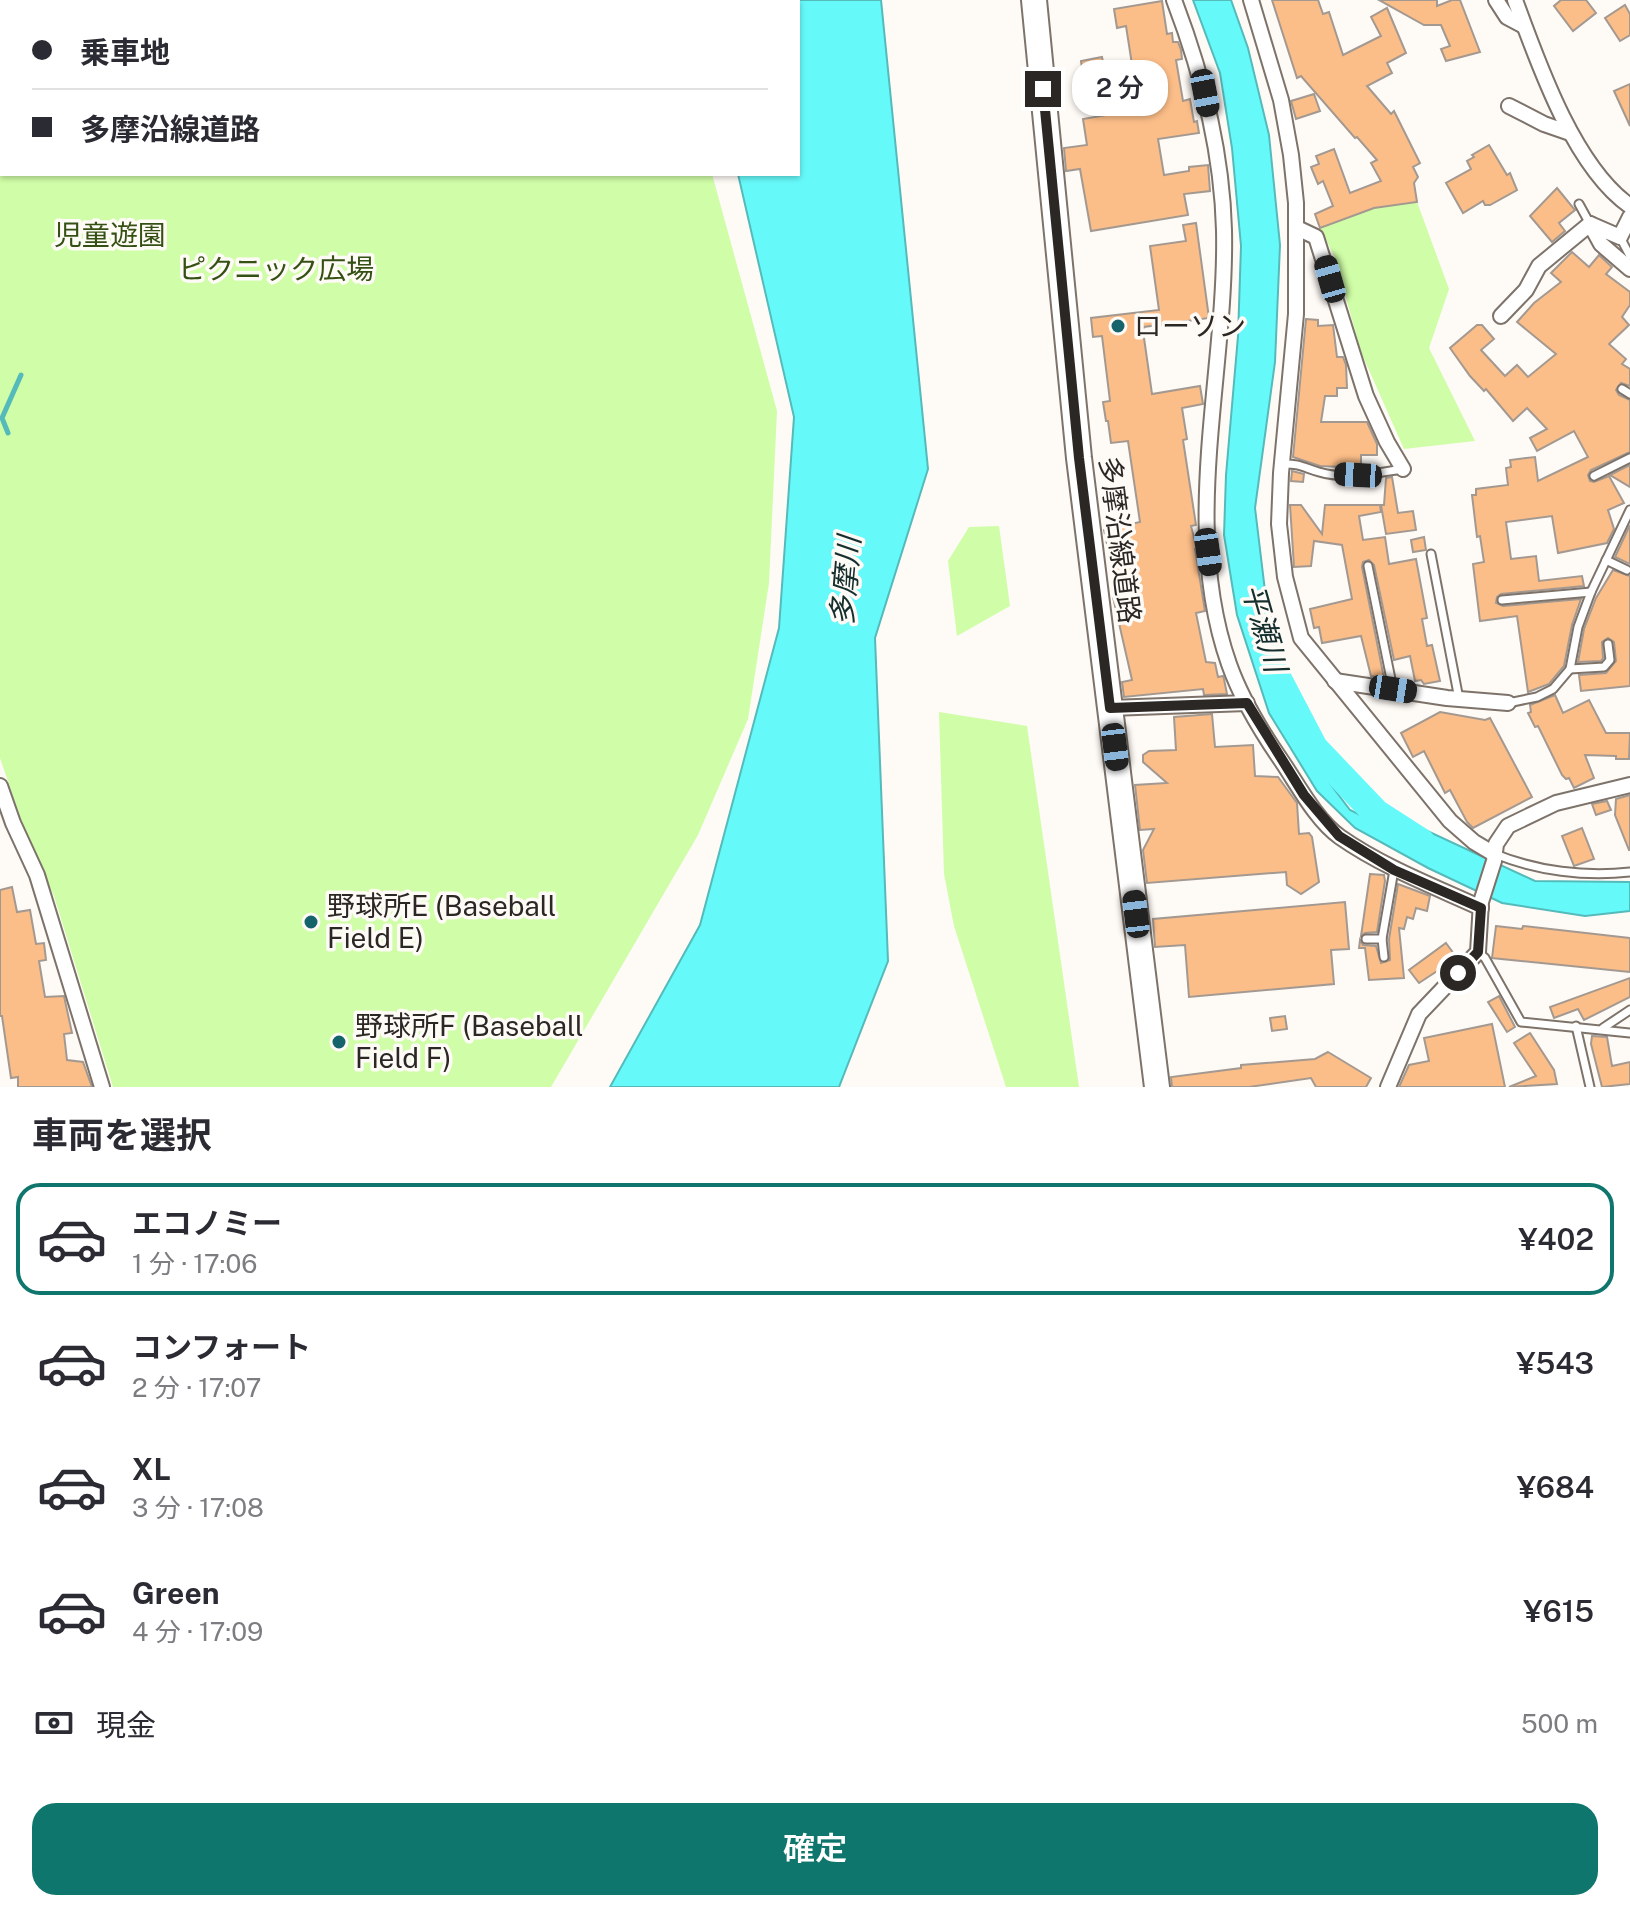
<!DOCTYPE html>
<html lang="ja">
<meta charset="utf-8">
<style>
:root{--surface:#fff;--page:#f2f2f3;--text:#2b2b33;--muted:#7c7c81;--line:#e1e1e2;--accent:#0f766e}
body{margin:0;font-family:"Public Sans","Noto Sans JP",sans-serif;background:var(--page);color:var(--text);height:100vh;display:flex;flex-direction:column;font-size:30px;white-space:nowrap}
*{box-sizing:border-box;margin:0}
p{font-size:26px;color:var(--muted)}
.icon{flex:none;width:44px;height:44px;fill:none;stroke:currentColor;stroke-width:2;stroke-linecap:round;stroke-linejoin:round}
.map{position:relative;height:1087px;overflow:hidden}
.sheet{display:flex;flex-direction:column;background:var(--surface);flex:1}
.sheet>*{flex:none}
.hud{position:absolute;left:0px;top:0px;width:800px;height:176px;box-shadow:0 2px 6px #0004;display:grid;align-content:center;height:176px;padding:0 32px;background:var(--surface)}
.end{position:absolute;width:36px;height:36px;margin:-18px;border:10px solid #2b2724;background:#fff;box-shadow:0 0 0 4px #fff}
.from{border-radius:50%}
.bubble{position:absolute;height:56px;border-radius:24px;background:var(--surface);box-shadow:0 2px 6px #0004;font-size:26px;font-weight:600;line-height:56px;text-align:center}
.car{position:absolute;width:24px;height:48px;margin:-24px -12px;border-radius:10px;box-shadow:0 0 6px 2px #0007;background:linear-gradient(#222 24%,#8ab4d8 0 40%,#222 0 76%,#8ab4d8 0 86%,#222 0)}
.hud b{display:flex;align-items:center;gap:28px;height:76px;font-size:30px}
.hud b+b{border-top:2px solid var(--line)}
.hud i{width:20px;height:20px;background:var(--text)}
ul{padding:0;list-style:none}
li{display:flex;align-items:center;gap:24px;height:112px;margin:0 16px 12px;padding:0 16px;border:4px solid transparent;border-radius:24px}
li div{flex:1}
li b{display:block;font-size:30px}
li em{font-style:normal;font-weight:600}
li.current{border-color:var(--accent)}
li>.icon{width:72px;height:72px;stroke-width:1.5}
h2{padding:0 32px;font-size:36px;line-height:96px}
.pay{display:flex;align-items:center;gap:20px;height:88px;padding:0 32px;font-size:30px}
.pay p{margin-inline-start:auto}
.action{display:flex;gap:16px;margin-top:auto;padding:16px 32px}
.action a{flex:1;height:92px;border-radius:24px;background:var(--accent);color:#fff;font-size:32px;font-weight:600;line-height:92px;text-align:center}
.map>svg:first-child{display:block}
.green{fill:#d0fda7}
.water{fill:#66f9fa;stroke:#54baba;stroke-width:2}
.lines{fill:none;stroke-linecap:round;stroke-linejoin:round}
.stream{stroke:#54baba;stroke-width:5}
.river{stroke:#66f9fa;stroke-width:28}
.building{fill:#fcbe88;stroke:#a49990;stroke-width:2}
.service-casing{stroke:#7d736a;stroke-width:11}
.minor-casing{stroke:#7d736a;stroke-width:18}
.primary-casing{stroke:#7d736a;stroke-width:28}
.service{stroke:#fff;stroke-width:7}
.minor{stroke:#fff;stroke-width:14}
.primary{stroke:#fff;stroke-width:24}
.route{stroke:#2b2724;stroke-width:10}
.poi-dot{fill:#15646b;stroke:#fefaf6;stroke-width:3}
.labels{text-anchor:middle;stroke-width:7;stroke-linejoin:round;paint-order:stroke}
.park-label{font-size:28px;fill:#345013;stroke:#fefaf6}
.poi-label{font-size:28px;fill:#2b2724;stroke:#fefaf6;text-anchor:start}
.street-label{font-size:28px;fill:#2b2724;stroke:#fefaf6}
.water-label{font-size:30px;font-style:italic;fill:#152e2e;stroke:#fefaf6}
</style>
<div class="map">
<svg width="1630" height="1087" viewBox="0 0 1630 1087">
<rect width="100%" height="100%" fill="#fefaf6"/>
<g class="green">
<path d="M0,0H667L668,2H2V174H712L777,411L769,583L748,719L698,835L551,1087H113L54,896L25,831L0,758Z"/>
<path d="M1417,202L1449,289L1429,348L1475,441L1404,449L1361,352L1335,258L1320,228L1374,208Z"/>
<path d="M999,526L1010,606L957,636L948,561L969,527Z"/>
<path d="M939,712L1027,726L1079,1087H1006L954,926L944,874Z"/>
</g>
<g class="water">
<path d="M689,0H881L928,469L875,638L888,961L839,1087H610L700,925L779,628L794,417L738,174H798V2Z"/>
<path d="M1193,0H1231L1248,48L1269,135L1280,245L1275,362L1255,508L1266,599L1285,662L1286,709L1322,773L1350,810L1372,821H1406L1535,881L1630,882V911L1585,916L1502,903L1428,868L1355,828L1317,791L1269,713L1237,615L1224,535L1226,475L1238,336L1241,246L1232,148L1220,73Z"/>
</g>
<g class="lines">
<path class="stream" d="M8,433L2,418L21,375"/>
<path class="river" d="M1270,664L1314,748L1376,813L1421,842"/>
</g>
<g class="building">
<path d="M1272,0H1318L1323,14L1329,12L1343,55L1381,36L1371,17L1387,8L1406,53L1387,63L1392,73L1367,86L1391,114L1394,111L1420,163L1413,167L1418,177L1414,183L1417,202L1374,208L1320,228L1315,214L1333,206L1323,181L1318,184L1311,167L1319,164L1316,156L1334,149L1350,193L1381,181L1371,163L1377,160L1357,137L1355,138L1301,76L1297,78Z"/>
<path d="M1379,0H1437V6L1452,0H1460L1480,52L1446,61L1441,49L1450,46L1441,25H1424Z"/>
<path d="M1561,0H1586L1596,13L1573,31L1554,6Z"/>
<path d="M1162,1L1167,34L1172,33L1173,42H1178L1181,50L1182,59L1176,60L1183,101L1190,99L1194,122L1197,121L1199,133L1158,139L1164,175L1189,171V167L1208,165L1210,191L1184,194L1188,215L1091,231L1080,169L1066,171L1064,148L1087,145L1083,119L1112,114L1105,76L1133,71L1126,26L1117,28L1114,9Z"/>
<path d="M1625,5L1630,14V35L1620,41L1605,18Z"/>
<path d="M1102,57L1105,72L1083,75L1081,61Z"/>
<path d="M1630,84V126L1614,91Z"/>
<path d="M1314,94L1320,111L1296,119L1291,101Z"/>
<path d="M1489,145L1507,175L1510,173L1517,190L1490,205H1485L1483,201L1463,213L1446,183L1471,169L1467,161L1474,157L1472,155Z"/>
<path d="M1557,188L1575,210L1559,223L1565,231L1552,242L1530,216Z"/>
<path d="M1196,223L1209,318L1144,327L1143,331L1152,394L1200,386L1203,404L1182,408L1187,439L1183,440L1196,525L1191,526L1197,549H1195L1205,611L1196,613L1206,662L1215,663L1218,677L1223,676L1224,679L1227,694L1204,695L1203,689L1124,697L1122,682L1132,680L1113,597L1118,596L1104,530L1140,522L1128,441L1111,443L1108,421H1106L1103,402L1110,401L1102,336L1093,337L1091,318L1159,310L1150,246L1186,241L1183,225Z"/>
<path d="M1572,252L1589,267L1599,255L1612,267L1606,274L1630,292V305L1622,317L1629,325L1609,344L1626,359L1622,364L1630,369V386L1621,383L1616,390L1619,395L1630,400V452L1591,470L1588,475L1590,481L1594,482L1609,476L1624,503L1608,510L1614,529L1607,543L1558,553L1552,516L1506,522L1511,559L1536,556L1539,581L1582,576L1584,586L1501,594L1497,597L1496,603L1503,606L1581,599L1572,625L1564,666L1549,684L1528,692L1517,616L1480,621L1473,564L1484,562L1480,536L1477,537L1472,495H1476V489L1508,485L1506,468L1511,467L1510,460L1535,457L1538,481L1588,457L1574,431L1537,451L1530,438L1547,429L1527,408L1513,421L1486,389L1484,391L1470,376L1450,348L1477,325H1482L1494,339L1481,350L1505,376L1517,365L1528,377L1556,354L1517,322L1534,303L1561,282L1551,273Z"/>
<path d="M1306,319L1318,320V326L1333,325L1337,357H1343L1346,365L1347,388H1337V396H1325L1321,422H1367L1377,444V455H1361V468L1320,466L1293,457Z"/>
<path d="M1630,465V487L1610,475Z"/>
<path d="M1292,471L1304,474L1303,482L1291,481Z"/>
<path d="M1392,477L1398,513L1413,511L1416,530L1386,534L1381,505H1384L1386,478Z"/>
<path d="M1290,505H1301L1322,534L1325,505H1380L1381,512L1359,516L1363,540L1385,537L1389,564L1416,559L1427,618L1422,619L1427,646L1432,645L1440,681L1424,684L1421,680L1415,681L1410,656L1394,660L1374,565L1369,560L1363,562L1362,567L1384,678L1371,676L1361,636L1322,643L1319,627L1314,628L1310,609L1352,599L1342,545L1314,541L1311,566L1294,567Z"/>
<path d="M1630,525V564L1615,557Z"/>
<path d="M1424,537L1426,550L1413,552L1411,540Z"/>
<path d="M1613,570L1630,576V686L1581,691L1579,675L1606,673L1616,661L1614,642L1608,638L1602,642L1603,658L1601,661L1578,662L1584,629L1596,598Z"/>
<path d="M1555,695L1563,713L1589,700L1606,733H1630L1629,759H1616V756L1585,755L1594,778L1574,788L1569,778L1566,779L1562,775L1538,726L1535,727L1528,713L1531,712L1530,705Z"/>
<path d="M1440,712L1485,720L1490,718L1532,797L1473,828L1467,822L1450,790L1445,793L1424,751L1413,757L1401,733Z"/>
<path d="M1212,714L1215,747L1253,745L1255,776L1278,777L1297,803L1299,834L1309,833L1312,837L1319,882L1301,894L1287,885L1286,872L1147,883L1143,850L1154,829L1140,830L1135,785L1167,783L1143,762V755L1149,751L1176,750L1174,717Z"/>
<path d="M1630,795V850H1629L1615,815L1616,799Z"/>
<path d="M1607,801L1611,810L1596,815L1592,804Z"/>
<path d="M1582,828L1594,859L1574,866L1562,836Z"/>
<path d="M1370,874L1384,875L1385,881L1377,932L1365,933L1361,936Z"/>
<path d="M1398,884L1430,896L1427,911L1416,908L1413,919L1407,917L1404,929L1399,928L1404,978L1369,980L1365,948H1359L1360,940L1363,945L1376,946L1381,963L1390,960L1389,939Z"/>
<path d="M12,887L17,912L30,910L36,944L44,943L46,960L39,961L45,997L64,996L72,1033L64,1034L67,1060L83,1062L92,1087H18V1077L11,1078L2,1016H0V890Z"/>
<path d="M1345,902L1349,949L1331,950L1334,984L1189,997L1185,945L1155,947L1153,919Z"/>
<path d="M1496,926L1522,929L1523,926L1630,938V972L1492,958Z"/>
<path d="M1446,943L1457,958L1419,983L1409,970Z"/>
<path d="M1630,978V997L1584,1020L1578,1009L1554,1018L1550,1007Z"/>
<path d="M1499,996L1515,1027L1507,1032L1488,1002Z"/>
<path d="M1285,1016L1287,1029L1272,1031L1270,1018Z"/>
<path d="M1492,1024L1505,1087H1399L1409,1065L1429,1061L1424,1038Z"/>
<path d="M1530,1033L1554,1070L1557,1084L1509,1087L1536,1076L1514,1043Z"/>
<path d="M1592,1036L1607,1037L1612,1066L1630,1062V1084L1602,1087L1591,1044Z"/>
<path d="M1328,1052L1371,1078L1366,1087H1316L1311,1078L1249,1087H1172L1171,1077L1241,1068V1065L1315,1059Z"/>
</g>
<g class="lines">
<defs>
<g id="service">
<path d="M1579,204L1590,224"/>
<path d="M1620,237L1630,256"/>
<path d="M1622,389L1630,394"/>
<path d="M1282,464C1298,463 1305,468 1319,472C1346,480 1376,473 1403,469"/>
<path d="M1594,476L1630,458"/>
<path d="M1431,554L1459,699"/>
<path d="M1606,560L1627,570"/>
<path d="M1368,566L1393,689"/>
<path d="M1502,600L1591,592"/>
<path d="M1570,669L1604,667L1610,660L1608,644"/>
<path d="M1508,703L1537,697L1553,689L1570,669L1578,627L1591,592L1630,510"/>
<path d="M1495,854C1537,871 1585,877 1630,872"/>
<path d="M1366,939H1382"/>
<path d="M1478,952L1485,958L1521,1022L1630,1033"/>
<path d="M1384,957L1382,939L1394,870"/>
<path d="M1576,1026L1590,1087"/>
<path d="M1603,1028L1630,1010"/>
</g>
<g id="minor">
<path d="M1174,0C1202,73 1222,151 1224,230C1227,373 1180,525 1229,664C1241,698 1261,731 1281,760C1298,785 1316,820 1340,837C1383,867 1433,886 1481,908"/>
<path d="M1251,0L1281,100L1291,155L1296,203V314L1281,473L1279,524L1285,577L1301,638L1450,821L1474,842L1494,854"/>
<path d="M1496,0L1507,17L1524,26"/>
<path d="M1515,0C1538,63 1574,167 1630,206"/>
<path d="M1509,106L1544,124L1570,133"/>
<path d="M1590,224L1601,244L1630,269"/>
<path d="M1297,228L1316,237L1366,396L1387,442L1403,469"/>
<path d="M1501,316L1526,290L1539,266L1590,224L1620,237L1630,217"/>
<path d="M1335,681L1447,698L1508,703"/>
<path d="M1110,708L1247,703"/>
<path d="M0,786L13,823L37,875L102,1087"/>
<path d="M1388,1087L1419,1014L1478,952L1481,902L1494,861L1496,844L1508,826L1556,803L1630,785"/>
</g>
<path id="primary" d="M1034,0L1079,458L1157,1087"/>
</defs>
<use href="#service" class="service-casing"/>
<use href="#minor" class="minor-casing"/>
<use href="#primary" class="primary-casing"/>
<use href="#service" class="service"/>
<use href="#minor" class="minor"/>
<use href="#primary" class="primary"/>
</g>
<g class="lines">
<path class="route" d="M1043,89L1079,458L1110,708L1247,703L1304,795L1339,836L1394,870L1481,908L1478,952L1458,973"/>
</g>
<g class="poi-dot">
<circle cx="1118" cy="326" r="8"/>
<circle cx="311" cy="922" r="8"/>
<circle cx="339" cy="1042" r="8"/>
</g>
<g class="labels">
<g class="park-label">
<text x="110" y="245">児童遊園</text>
<text x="276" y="279">ピクニック広場</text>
</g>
<g class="poi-label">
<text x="1134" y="336">ローソン</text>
<text x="327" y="916">野球所E (Baseball<tspan x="327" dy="32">Field E)</tspan></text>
<text x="355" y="1036">野球所F (Baseball<tspan x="355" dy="32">Field F)</tspan></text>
</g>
<g class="street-label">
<text transform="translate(1120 540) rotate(83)" y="10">多摩沿線道路</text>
</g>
<g class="water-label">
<text transform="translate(846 581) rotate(-85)" y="10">多摩川</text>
<text transform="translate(1264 628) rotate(74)" y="10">平瀬川</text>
</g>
</g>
</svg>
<i class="end from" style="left:1458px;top:973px"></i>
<i class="end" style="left:1043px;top:89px"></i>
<div class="bubble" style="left:1072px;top:60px;width:96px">2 分</div>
<i class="car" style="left:1205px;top:93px;rotate:169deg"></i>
<i class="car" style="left:1330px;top:279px;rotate:344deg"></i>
<i class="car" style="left:1358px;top:475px;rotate:273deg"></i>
<i class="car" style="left:1208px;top:552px;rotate:172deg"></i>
<i class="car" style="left:1393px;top:689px;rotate:99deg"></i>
<i class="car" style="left:1115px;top:747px;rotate:173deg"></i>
<i class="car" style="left:1136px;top:914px;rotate:353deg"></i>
<div class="hud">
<b><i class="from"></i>乗車地</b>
<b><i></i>多摩沿線道路</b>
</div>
</div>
<section class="sheet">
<h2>車両を選択</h2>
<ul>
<li class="current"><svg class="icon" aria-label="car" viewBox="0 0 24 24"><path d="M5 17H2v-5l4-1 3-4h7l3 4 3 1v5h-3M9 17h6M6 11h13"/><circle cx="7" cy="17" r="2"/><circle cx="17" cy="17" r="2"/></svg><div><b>エコノミー</b><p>1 分 · 17:06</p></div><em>¥402</em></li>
<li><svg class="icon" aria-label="car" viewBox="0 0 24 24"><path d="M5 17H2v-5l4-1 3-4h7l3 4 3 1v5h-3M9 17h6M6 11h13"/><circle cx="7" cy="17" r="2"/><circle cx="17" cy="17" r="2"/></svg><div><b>コンフォート</b><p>2 分 · 17:07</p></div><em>¥543</em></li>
<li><svg class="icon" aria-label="car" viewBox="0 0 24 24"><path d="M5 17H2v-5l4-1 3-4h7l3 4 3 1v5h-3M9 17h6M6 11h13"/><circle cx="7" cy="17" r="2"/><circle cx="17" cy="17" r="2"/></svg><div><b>XL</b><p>3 分 · 17:08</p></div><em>¥684</em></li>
<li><svg class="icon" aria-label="car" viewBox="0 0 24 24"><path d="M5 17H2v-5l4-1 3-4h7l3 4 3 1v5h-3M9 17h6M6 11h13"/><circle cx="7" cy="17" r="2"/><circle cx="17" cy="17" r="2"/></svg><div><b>Green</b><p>4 分 · 17:09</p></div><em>¥615</em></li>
</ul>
<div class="pay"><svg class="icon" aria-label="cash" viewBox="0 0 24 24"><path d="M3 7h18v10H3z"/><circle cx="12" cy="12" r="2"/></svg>現金<p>500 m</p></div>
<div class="action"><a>確定</a></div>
</section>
